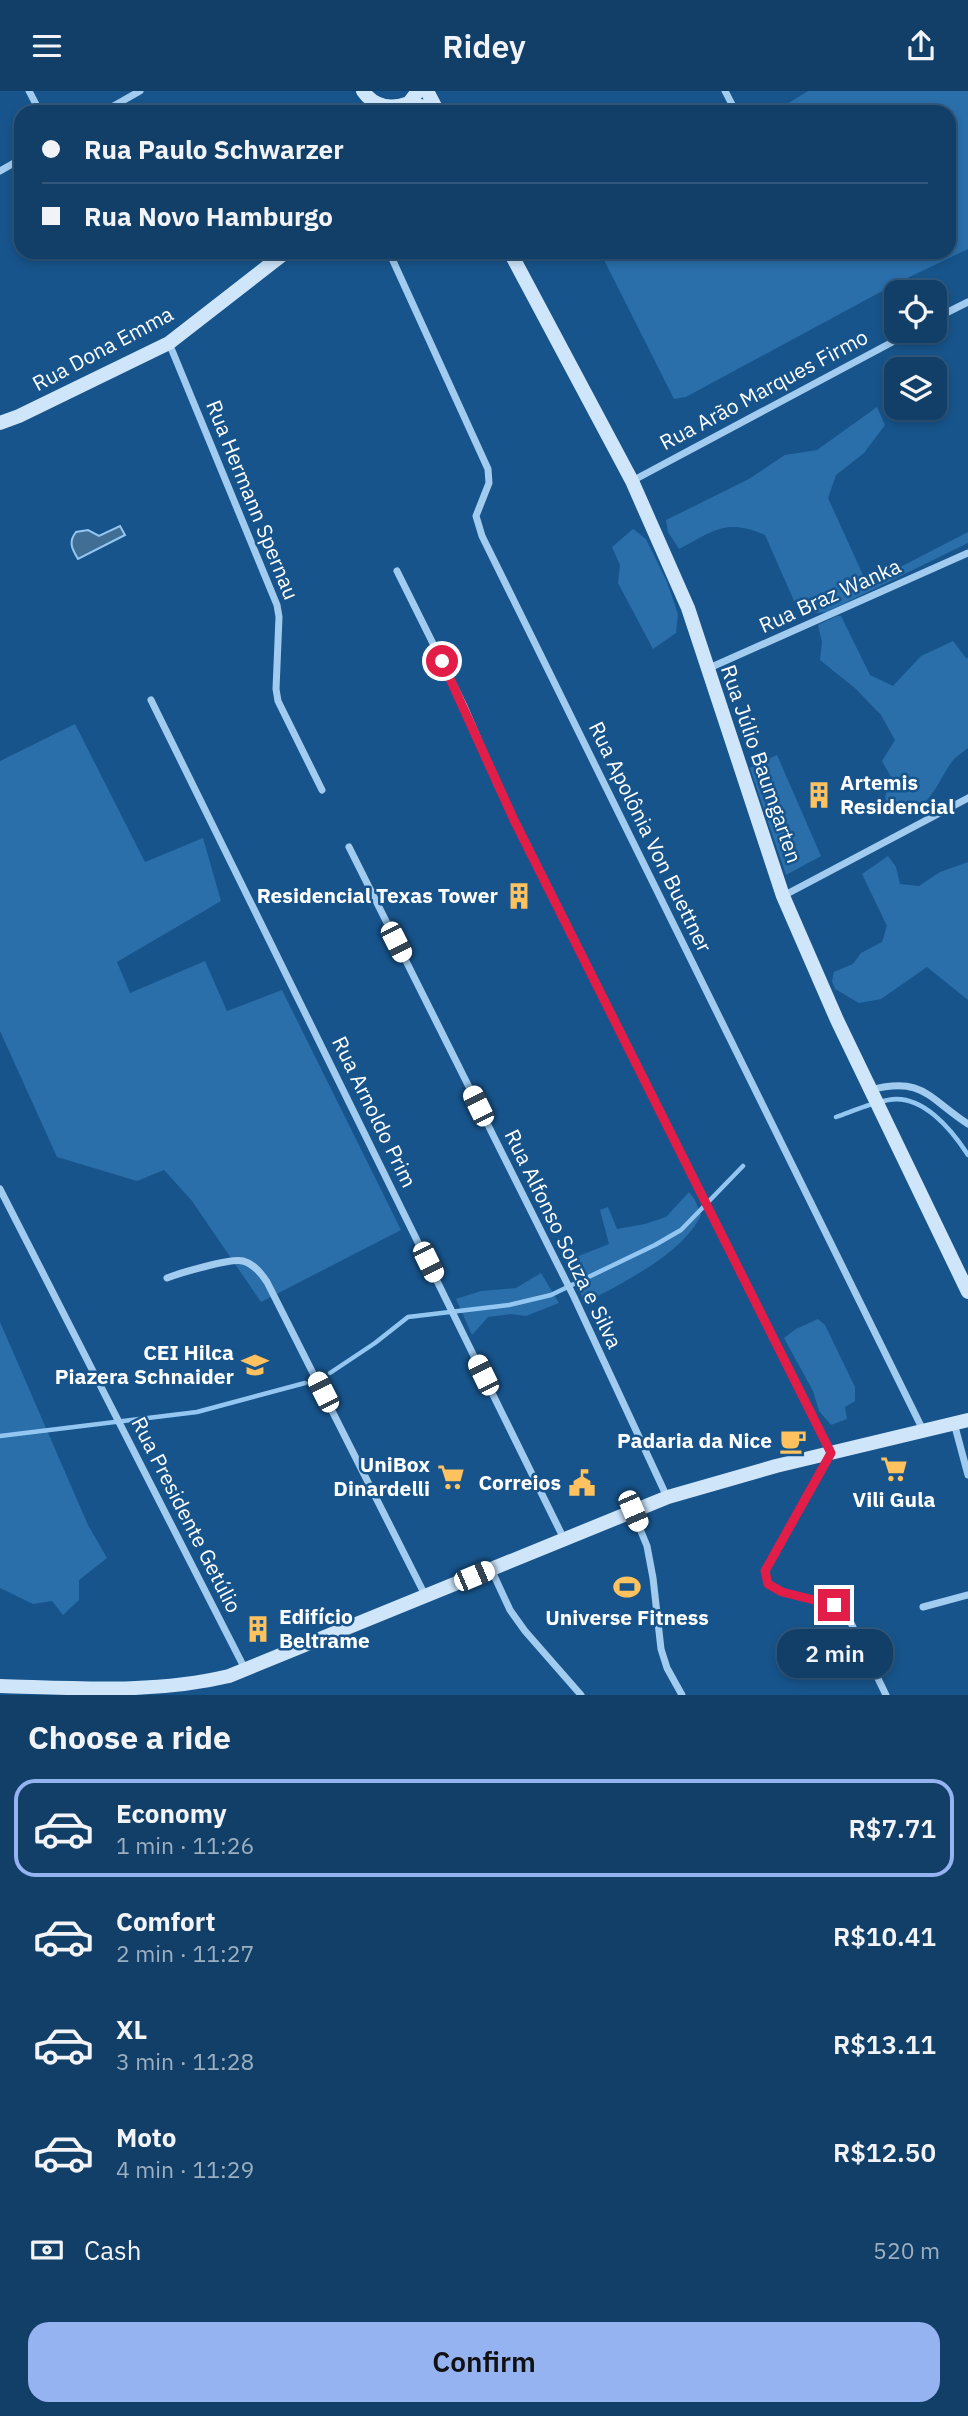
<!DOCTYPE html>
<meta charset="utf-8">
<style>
:root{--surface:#113f68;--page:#1e4a71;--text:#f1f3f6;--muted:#9cafc0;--line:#30587c;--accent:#95b2f1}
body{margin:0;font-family:"IBM Plex Sans",sans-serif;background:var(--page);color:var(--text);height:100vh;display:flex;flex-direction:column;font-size:26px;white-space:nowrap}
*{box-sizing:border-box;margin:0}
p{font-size:23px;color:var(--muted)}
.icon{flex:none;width:38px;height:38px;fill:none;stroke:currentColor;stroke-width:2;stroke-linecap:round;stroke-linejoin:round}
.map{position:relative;height:1604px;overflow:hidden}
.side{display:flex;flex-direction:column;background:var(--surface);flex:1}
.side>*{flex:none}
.banner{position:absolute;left:14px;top:14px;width:942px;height:154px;border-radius:21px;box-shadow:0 4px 10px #0003,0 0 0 2px var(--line);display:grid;align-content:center;height:154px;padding:0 28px;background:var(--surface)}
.fabs{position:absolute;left:884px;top:189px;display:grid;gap:14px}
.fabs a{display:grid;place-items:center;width:63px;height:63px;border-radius:14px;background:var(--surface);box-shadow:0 4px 10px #0003,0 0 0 2px var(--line);font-size:35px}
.end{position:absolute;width:32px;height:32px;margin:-16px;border:9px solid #e11d48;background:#fff;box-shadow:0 0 0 4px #fff}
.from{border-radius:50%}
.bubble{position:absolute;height:49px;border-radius:21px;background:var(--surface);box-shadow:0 4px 10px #0003,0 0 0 2px var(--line);font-size:23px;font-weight:600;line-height:49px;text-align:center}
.car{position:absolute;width:21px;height:42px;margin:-21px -10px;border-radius:9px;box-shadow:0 0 5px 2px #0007;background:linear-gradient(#fff 24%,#345 0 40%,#fff 0 76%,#345 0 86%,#fff 0)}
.banner b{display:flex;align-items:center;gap:24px;height:66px;font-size:26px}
.banner b+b{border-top:2px solid var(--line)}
.banner i{width:18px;height:18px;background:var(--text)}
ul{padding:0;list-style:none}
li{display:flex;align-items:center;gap:21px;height:98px;margin:0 14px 10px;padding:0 14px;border:4px solid transparent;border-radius:21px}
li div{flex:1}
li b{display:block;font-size:26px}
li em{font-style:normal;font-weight:600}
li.on{border-color:var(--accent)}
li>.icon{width:63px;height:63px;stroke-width:1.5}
h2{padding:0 28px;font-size:32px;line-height:84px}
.pay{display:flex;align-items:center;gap:18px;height:77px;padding:0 28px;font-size:26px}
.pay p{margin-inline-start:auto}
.cta{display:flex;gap:14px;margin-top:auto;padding:14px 28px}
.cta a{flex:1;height:80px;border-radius:21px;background:var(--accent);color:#111;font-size:28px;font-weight:600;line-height:80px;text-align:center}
header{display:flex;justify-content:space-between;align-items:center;height:91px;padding:0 28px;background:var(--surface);font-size:32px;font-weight:600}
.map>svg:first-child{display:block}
.green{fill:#2a6eaa}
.water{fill:#416e95;stroke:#93c7f1;stroke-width:2}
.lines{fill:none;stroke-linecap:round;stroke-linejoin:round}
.stream{stroke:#93c7f1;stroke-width:4.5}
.street{stroke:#a1cbef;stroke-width:7}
.secondary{stroke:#cee5fa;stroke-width:14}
.route{stroke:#e11d48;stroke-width:9}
.labels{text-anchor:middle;stroke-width:5;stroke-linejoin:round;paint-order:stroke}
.street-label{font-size:21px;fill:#fff;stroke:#17548b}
.poi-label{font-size:21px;font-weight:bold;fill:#fff;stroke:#17548b;text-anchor:end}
</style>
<header><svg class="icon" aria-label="menu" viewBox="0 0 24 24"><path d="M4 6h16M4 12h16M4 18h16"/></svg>Ridey<svg class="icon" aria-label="share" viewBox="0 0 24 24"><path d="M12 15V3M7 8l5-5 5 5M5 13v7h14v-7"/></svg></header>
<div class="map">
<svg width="968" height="1604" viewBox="0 0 968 1604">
<rect width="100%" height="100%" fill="#17548b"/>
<g class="green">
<path d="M808,0H968V158L897,192L686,306L674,308L600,161H948V21H774Z"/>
<path d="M877,316L885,334L864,362L836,384L828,407L863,484L881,486L968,441V452L827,521L815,522L795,512L765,444C725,427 714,440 679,458L668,441L666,429L749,388L785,364L817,359Z"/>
<path d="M633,438L646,448L667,491L678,523L676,542L653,558L618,492L620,474L612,456Z"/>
<path d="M837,525H841L870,584L893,595L921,565L953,550L966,567H968V657C962,662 955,666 951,672C935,695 924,732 890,719L885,706L891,686L882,670L895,649L881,624L856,598L820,569L822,551L818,534Z"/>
<path d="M75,633L145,771L203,747L221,810L117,871L130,902L205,870L227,920L282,899L401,1139L261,1211L192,1110L164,1079L137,1090L57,1066L0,940V670Z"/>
<path d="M777,664L821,765L786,784L750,677Z"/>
<path d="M888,765L896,776L900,793L919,795L940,781L968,771V909L927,876L881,908L859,912L835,898L832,890L834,881L853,873L861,862L882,851L887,835L862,783Z"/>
<path d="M689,1101L695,1109L701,1124C683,1163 622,1192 585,1212L566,1170L609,1153L600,1119L608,1116L617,1138L645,1133L666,1126Z"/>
<path d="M541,1182L559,1212L526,1225L511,1223L488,1226L472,1244L456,1208L481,1200L516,1197Z"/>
<path d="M818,1228L825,1234L855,1296V1310L845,1316L847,1328L831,1334L819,1320L813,1300L784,1247L796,1238Z"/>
<path d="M0,1231L88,1434L107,1467L79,1489V1509L63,1524L52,1510L33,1513L0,1497Z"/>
</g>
<path class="water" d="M120,435L125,444L78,468C72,458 68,451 76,441L88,439L99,445Z"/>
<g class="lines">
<g class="stream">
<path d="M836,1026C853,1020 871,1012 888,1009C922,1002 952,1039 968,1064"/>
<path d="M330,1282L375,1252L408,1226L509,1214L551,1204L655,1154L681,1139L743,1075"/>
<path d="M0,1345L197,1321L305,1292"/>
</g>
<g class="street">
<path d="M29,0L40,21"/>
<path d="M725,0L736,21"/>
<path d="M103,21L140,0"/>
<path d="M0,80L21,68"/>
<path d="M389,161L488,378L489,392L476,425L482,445L923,1339"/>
<path d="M934,228L968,211"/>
<path d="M169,252L277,514L279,526L276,598L278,610L322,699"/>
<path d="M632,390L913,240"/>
<path d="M397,480L464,615L497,693L523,747L831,1362L765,1480L768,1493L782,1501L834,1514L851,1532L886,1604"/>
<path d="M707,578L968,462"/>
<path d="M151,609L564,1448"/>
<path d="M349,756L574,1206L667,1406"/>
<path d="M783,805L968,707"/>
<path d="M870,999C923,985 928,1007 968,1033"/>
<path d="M0,1098L246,1580"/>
<path d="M167,1187C180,1182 231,1167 243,1170C254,1173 261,1182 267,1191L425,1504"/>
<path d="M954,1332L968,1384"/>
<path d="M633,1421L647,1455L653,1487L661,1558L667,1577L682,1604"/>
<path d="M491,1478L510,1519L525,1540L581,1604"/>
<path d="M923,1516L968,1504"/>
</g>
<g class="secondary">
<path d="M363,0C374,16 390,19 409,12L418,0"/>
<path d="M427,0L438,21"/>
<path d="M409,12L425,16L432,21"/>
<path d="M510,161L632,390L688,517L783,805L837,929L968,1201"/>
<path d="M0,332L19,325L169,252L286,161"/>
<path d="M0,1595C76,1597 154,1603 229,1585L668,1406L776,1375L968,1329"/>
</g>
</g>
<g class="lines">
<path class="route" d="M442,570L514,729L831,1362L765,1480L768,1493L782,1501L834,1514"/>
</g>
<defs>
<symbol id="building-bare" viewBox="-9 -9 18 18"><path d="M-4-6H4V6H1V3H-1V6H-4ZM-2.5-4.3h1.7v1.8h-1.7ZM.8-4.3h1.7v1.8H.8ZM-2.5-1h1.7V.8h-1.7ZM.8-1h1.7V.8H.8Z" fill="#ffc25e" stroke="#17548b" stroke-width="2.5" paint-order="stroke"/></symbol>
<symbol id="school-bare" viewBox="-9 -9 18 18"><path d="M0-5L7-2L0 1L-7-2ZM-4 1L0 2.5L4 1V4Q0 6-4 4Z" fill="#ffc25e" stroke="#17548b" stroke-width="2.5" paint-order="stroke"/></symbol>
<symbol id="cafe-bare" viewBox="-9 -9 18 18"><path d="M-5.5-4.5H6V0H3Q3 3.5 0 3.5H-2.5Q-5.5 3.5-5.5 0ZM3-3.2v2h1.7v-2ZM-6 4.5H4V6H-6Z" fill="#ffc25e" stroke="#17548b" stroke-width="2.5" paint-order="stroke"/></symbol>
<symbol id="supermarket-bare" viewBox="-9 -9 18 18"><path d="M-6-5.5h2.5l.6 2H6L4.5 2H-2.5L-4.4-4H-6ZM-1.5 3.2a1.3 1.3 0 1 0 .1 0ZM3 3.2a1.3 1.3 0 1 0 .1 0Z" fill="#ffc25e" stroke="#17548b" stroke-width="2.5" paint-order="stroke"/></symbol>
<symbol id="civic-bare" viewBox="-9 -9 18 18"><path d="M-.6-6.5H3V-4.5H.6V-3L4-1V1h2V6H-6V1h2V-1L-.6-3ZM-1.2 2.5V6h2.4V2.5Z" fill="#ffc25e" stroke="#17548b" stroke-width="2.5" paint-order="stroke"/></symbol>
<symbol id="stadium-bare" viewBox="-9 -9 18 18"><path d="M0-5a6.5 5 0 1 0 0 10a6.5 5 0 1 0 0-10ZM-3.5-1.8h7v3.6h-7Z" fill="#ffc25e" stroke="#17548b" stroke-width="2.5" paint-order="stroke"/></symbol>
</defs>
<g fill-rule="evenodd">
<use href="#building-bare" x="800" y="685" width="38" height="38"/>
<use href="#building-bare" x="500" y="786" width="38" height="38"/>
<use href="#school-bare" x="236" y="1255" width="38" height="38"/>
<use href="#cafe-bare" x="774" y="1331" width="38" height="38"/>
<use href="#supermarket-bare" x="875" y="1359" width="38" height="38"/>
<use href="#supermarket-bare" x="432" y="1367" width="38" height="38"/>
<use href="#civic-bare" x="563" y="1373" width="38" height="38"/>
<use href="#stadium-bare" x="608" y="1477" width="38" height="38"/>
<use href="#building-bare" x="239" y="1519" width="38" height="38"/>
</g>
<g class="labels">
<g class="street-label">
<text transform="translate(103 258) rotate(-28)" y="7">Rua Dona Emma</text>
<text transform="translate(764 299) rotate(-28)" y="7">Rua Arão Marques Firmo</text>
<text transform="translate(252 409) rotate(68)" y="7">Rua Hermann Spernau</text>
<text transform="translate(830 505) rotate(-24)" y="7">Rua Braz Wanka</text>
<text transform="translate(761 673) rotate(71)" y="7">Rua Júlio Baumgarten</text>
<text transform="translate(650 746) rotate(64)" y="7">Rua Apolônia Von Buettner</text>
<text transform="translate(374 1021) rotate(64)" y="7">Rua Arnoldo Prim</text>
<text transform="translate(563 1148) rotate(64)" y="7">Rua Alfonso Souza e Silva</text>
<text transform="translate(186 1424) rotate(63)" y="7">Rua Presidente Getúlio</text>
</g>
<g class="poi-label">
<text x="840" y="699" text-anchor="start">Artemis<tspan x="840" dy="24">Residencial</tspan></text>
<text x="498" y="812">Residencial Texas Tower</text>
<text x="234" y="1269">CEI Hilca<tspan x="234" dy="24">Piazera Schnaider</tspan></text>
<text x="772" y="1357">Padaria da Nice</text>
<text x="430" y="1381">UniBox<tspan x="430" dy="24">Dinardelli</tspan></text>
<text x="561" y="1399">Correios</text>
<text x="894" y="1416" text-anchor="middle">Vili Gula</text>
<text x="279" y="1533" text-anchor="start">Edifício<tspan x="279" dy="24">Beltrame</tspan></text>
<text x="627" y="1534" text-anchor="middle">Universe Fitness</text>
</g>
</g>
</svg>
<div class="fabs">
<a><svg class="icon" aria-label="locate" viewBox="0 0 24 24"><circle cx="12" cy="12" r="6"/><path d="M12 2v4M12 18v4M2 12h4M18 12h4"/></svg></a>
<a><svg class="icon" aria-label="layers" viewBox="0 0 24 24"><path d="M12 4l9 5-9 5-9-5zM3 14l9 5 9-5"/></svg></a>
</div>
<i class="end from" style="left:442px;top:570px"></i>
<i class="end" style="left:834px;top:1514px"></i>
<div class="bubble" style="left:777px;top:1538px;width:116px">2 min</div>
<i class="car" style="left:396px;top:851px;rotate:153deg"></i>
<i class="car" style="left:478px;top:1015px;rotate:334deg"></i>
<i class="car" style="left:428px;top:1171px;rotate:154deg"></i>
<i class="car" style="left:483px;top:1284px;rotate:334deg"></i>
<i class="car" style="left:323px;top:1301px;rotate:333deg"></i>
<i class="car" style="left:633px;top:1420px;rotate:157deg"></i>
<i class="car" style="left:474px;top:1485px;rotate:67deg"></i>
<div class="banner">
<b><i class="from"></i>Rua Paulo Schwarzer</b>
<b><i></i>Rua Novo Hamburgo</b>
</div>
</div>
<section class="side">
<h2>Choose a ride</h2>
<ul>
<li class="on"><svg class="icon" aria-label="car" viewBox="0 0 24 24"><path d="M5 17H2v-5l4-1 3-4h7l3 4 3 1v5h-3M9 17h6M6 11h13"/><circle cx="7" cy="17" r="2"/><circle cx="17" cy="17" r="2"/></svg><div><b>Economy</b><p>1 min · 11:26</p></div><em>R$7.71</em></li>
<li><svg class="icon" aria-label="car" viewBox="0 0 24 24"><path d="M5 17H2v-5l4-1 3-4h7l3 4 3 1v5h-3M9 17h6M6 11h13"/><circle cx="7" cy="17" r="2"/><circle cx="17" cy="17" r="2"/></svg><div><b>Comfort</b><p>2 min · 11:27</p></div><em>R$10.41</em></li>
<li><svg class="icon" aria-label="car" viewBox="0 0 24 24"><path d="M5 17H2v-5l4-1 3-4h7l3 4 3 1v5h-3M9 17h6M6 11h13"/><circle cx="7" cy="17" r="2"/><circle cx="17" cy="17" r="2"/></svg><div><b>XL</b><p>3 min · 11:28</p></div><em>R$13.11</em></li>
<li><svg class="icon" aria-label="car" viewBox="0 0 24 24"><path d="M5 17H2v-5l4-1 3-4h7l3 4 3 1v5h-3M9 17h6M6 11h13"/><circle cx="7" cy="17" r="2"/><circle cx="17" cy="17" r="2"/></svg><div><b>Moto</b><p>4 min · 11:29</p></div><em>R$12.50</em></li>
</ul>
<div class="pay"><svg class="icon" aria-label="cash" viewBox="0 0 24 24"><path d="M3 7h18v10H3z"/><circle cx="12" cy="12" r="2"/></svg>Cash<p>520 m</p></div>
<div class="cta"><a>Confirm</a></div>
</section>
